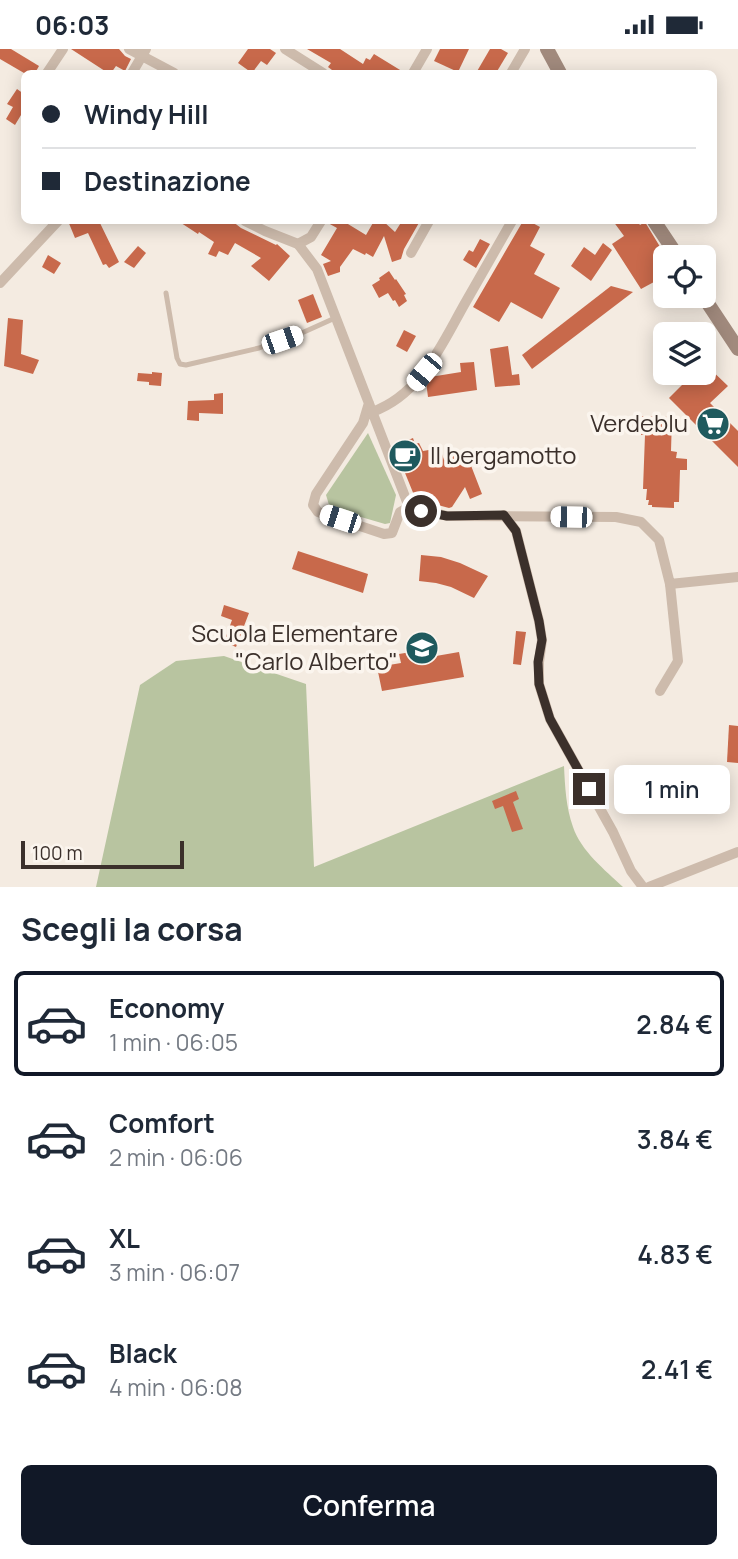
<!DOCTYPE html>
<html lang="it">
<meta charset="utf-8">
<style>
:root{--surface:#fff;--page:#f6f6f7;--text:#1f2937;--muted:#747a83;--line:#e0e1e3;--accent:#111827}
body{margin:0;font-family:Manrope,sans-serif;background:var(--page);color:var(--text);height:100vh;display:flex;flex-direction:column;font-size:26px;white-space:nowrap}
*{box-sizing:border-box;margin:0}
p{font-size:23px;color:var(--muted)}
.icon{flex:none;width:38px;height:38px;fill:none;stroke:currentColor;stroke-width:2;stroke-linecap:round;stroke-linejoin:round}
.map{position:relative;height:838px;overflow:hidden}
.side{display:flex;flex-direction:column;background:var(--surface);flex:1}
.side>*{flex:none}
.guide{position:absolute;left:21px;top:21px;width:696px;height:154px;border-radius:10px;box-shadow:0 4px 18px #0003;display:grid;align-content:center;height:154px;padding:0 21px;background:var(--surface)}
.controls{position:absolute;left:653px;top:196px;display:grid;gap:14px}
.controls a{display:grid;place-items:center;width:63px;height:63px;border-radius:10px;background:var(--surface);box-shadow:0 4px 18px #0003;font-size:35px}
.scale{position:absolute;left:21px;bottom:18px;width:163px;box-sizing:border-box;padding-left:7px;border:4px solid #3b302b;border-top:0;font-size:19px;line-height:24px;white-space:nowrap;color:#3b302b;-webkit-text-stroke:5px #fbf5ee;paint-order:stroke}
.end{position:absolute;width:32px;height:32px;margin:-16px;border:9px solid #3b302b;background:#fff;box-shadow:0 0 0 4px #fff}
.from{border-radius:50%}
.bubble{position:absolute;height:49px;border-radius:10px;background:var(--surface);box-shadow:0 4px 18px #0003;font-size:23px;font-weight:600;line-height:49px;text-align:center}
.car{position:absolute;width:21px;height:42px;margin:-21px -10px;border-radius:9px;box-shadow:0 0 5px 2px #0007;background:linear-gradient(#fff 24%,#345 0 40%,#fff 0 76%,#345 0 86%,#fff 0)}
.guide b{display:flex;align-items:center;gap:24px;height:66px;font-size:26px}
.guide b+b{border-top:2px solid var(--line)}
.guide i{width:18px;height:18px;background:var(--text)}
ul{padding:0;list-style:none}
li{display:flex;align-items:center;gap:21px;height:105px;margin:0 14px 10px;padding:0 7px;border:4px solid transparent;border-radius:10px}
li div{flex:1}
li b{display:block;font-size:26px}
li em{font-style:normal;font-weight:600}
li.on{border-color:var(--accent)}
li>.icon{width:63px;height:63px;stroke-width:1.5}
h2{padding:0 21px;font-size:32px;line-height:84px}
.button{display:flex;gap:14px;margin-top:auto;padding:14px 21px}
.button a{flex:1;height:80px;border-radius:10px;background:var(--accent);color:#fff;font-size:28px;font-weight:600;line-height:80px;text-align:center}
.status{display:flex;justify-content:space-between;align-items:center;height:49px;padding:0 35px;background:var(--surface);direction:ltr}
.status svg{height:19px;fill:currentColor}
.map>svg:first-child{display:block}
.green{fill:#b8c4a0}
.building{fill:#c8694b}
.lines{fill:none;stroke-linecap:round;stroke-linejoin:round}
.lane{stroke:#cdbbac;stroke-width:5}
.street{stroke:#cdbbac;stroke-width:10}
.secondary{stroke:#a18a7d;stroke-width:14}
.route{stroke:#3b302b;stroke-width:9}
.labels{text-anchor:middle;stroke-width:7;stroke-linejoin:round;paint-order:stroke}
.poi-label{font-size:24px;fill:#3b302b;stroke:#fbf5ee;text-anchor:end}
</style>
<div class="status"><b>06:03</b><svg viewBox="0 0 49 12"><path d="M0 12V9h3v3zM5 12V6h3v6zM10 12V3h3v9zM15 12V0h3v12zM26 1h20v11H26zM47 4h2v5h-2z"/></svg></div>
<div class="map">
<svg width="738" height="838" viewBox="0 0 738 838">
<rect width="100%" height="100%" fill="#f4ebe1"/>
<g class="green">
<path d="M368,384L396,446L390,474L385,475L330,459L326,446Z"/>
<path d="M224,607L306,635L314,818L564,717C565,738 566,758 573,778C581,802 605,821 623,838H96L140,636L176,612Z"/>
</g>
<g class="building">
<path d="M0,0H11L39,17L35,24H24L0,10Z"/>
<path d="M71,0H119L125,7L131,10L125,22L116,17L111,24H108Z"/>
<path d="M248,0H270L276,4L267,16L261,12L252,24L238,14Z"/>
<path d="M307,0H340L363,15L366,9L370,11L374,5L405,24H336L328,18L331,14Z"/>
<path d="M440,0H469L458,23L434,12Z"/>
<path d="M490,0H501L508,4L496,24H476Z"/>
<path d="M17,40L24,45V61L15,76L6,70L13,58L7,55Z"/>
<path d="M68,172H99L119,213L109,219L106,215L103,216L88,184L75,189Z"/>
<path d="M178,172H232L241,179L276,196L277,195L290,207L269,232L251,217L261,209L235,194L228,206L219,202L216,208L208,205L214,193L199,183L198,185Z"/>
<path d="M329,172H343L366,186L374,172H383L395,183L402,172H420L404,200L401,210L392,213L384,187L373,208L366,204L365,206L353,200L340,218V223L328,227L323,215L331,212L321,206L337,179L328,174Z"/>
<path d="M523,172H529L540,178L530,197L545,205L534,225L560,239L542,270L511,253L499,273L473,258Z"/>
<path d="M613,172H637L640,176L645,173L665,206V227L641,240L612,195L624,187Z"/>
<path d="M480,190L490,195L476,219L463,211L469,201L473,203Z"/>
<path d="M603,194L612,201L591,232L571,217L584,198L595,206Z"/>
<path d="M138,197L146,204L134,219L124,213Z"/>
<path d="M48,206L61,214L54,225L42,218Z"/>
<path d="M389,222L395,231L396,230L406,245L404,246L407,252L399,258L395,251L393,252L388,244L379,249L372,236L380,231L379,229Z"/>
<path d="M611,237L633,243L532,320L522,306Z"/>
<path d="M313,245L322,268L307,274L298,251Z"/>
<path d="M8,269L23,271L21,305L39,311L33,325L4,317Z"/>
<path d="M404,281L416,287L407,303L396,297Z"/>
<path d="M508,297L512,326L519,325L520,336L495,338L490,300Z"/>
<path d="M474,313L477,341L428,348L426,333L430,328L461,323L460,314Z"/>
<path d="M704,314L728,337L710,354L738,382V418L669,349L694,324H704Z"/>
<path d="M152,323L162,324L161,337L149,336V333L137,332L138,324L152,325Z"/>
<path d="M223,344V365L199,364V372L187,371L188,352L214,351V345Z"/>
<path d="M642,367L672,368L671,402L677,403L676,409L687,410V421H680L679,453H674V459L652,458V456H648L649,451H646L647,440H643L645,386H641Z"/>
<path d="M413,389L415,395L419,394L423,402L440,399L444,411L462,404L467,415L470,414L482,445L470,450L465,438L452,458L449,459L423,452L414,446L394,397Z"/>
<path d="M298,502L368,525L363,544L292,520Z"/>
<path d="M421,506L441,508L460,514L488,527L474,549L451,538L436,534L419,532Z"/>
<path d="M224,556L249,564L236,598L224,593L232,571L221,567Z"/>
<path d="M516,582L526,583L521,616L513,615Z"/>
<path d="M434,599L436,607L459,603L464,628L382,642L377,618L401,614L399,605Z"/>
<path d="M729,676L738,677V714L727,713Z"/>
<path d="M516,742L519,750L513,753L523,780L512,783L503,757L495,760L492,752Z"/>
</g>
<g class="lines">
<path class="lane" d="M166,244L177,309L180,315L186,316L259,299L304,283L335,269"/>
<g class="street">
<path d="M129,0L174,24"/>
<path d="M285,0L323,24"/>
<path d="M47,24L63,0"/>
<path d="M132,24L146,0"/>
<path d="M413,24L427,0"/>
<path d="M511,24L525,0"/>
<path d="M245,172L265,182L298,195"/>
<path d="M321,172L311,188L298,195L317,220L409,458L400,463L392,484L384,485L318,463L313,456L316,445L363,374L369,354"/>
<path d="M411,204L429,172"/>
<path d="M0,234L58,172"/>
<path d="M372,363C420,346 441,297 464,256C480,228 496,200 512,172"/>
<path d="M409,458L447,467L616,468L641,473L659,491L670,535L738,528"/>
<path d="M504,466L516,482L539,572L542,591L539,613V635L550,670L613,783L631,822L643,838"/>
<path d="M660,642L678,612L670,535"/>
<path d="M649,838L738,803"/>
</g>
<g class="secondary">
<path d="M547,0L560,24"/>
<path d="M654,172L678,208"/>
<path d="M703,247L738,300"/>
</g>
</g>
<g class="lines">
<path class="route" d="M421,462L447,467L504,466L516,482L539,572L542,591L538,613L539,635L550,670L589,740"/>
</g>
<defs>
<symbol id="supermarket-disc" viewBox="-11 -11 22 22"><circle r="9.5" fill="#1f5a5e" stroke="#fbf5ee"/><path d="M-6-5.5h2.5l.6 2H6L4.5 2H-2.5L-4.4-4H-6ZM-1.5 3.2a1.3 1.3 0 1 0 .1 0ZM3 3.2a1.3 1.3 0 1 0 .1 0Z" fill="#fff"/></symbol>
<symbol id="cafe-disc" viewBox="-11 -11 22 22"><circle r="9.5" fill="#1f5a5e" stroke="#fbf5ee"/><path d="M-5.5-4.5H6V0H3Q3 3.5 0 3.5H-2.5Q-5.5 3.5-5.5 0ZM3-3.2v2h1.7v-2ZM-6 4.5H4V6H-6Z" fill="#fff"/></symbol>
<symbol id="school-disc" viewBox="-11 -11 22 22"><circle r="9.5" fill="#1f5a5e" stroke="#fbf5ee"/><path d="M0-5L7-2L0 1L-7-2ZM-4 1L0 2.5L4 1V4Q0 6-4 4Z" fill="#fff"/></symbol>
</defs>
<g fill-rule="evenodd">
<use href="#supermarket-disc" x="694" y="356" width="38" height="38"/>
<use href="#cafe-disc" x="386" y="388" width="38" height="38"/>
<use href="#school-disc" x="403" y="580" width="38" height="38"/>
</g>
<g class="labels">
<g class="poi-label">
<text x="688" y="383">Verdeblu</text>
<text x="430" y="415" text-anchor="start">Il bergamotto</text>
<text x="398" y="593">Scuola Elementare<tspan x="398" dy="28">"Carlo Alberto"</tspan></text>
</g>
</g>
</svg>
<div class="controls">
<a><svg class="icon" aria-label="locate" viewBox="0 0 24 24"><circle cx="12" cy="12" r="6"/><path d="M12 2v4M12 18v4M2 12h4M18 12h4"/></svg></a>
<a><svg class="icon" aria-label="layers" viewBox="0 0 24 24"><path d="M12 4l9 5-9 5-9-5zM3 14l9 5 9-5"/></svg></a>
</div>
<div class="scale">100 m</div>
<i class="end from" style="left:421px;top:462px"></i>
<i class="end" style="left:589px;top:740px"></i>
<div class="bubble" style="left:614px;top:716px;width:116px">1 min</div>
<i class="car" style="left:282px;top:291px;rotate:71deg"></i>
<i class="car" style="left:424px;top:323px;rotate:220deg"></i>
<i class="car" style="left:571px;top:468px;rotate:271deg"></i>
<i class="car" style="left:340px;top:470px;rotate:288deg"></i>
<div class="guide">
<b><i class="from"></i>Windy Hill</b>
<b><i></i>Destinazione</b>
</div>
</div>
<section class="side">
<h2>Scegli la corsa</h2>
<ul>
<li class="on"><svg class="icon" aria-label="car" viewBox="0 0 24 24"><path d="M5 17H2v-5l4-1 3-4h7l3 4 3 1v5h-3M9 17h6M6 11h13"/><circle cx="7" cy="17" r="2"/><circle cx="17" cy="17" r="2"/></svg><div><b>Economy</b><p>1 min · 06:05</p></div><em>2.84 €</em></li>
<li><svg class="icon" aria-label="car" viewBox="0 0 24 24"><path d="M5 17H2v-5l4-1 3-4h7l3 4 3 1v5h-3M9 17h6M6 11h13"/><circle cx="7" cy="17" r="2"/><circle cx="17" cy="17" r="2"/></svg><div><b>Comfort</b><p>2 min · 06:06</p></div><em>3.84 €</em></li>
<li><svg class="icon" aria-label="car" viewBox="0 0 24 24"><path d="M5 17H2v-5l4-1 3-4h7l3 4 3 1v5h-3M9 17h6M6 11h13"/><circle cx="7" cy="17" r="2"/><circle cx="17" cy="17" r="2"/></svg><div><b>XL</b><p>3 min · 06:07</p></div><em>4.83 €</em></li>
<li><svg class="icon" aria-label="car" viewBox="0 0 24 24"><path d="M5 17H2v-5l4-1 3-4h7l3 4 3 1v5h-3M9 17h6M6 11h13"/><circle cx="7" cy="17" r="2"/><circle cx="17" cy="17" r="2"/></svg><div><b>Black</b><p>4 min · 06:08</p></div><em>2.41 €</em></li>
</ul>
<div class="button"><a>Conferma</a></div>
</section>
